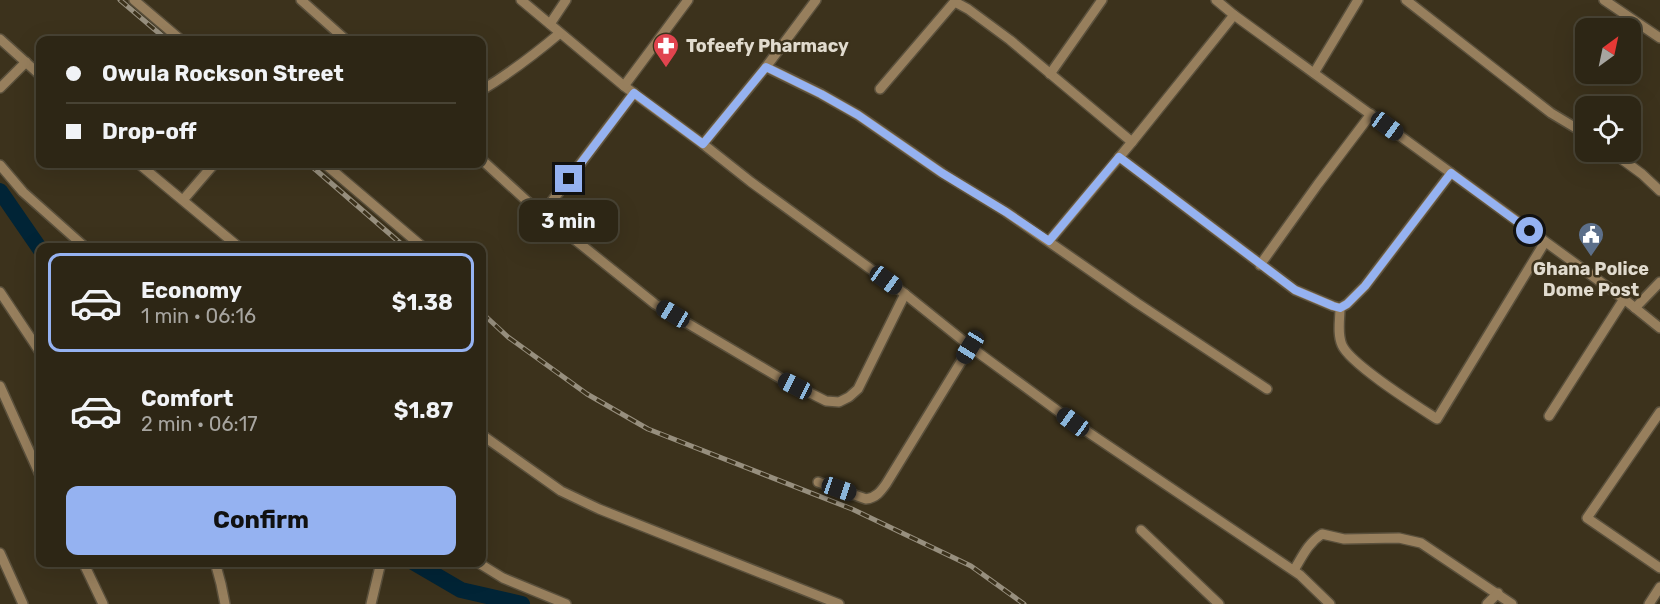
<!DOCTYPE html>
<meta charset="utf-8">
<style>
:root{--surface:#2d2615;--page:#393222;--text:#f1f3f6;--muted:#a7a5a0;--line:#484334;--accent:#95b2f1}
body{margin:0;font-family:Rubik,sans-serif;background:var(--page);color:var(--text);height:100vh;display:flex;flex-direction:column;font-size:22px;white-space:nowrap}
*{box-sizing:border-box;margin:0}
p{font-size:20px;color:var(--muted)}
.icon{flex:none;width:33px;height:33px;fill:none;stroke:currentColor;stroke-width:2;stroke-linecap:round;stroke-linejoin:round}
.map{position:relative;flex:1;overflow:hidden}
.sheet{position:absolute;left:36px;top:243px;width:450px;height:324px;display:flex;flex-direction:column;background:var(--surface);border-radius:12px;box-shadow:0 6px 24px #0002,0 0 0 2px var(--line)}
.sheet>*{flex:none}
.hud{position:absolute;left:36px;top:36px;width:450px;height:132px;border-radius:12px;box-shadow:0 6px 24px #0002,0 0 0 2px var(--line);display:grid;align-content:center;height:132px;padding:0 30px;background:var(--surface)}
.needle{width:39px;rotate:33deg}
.buttons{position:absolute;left:1575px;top:18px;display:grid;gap:12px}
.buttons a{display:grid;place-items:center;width:66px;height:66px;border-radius:12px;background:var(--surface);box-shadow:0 6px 24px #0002,0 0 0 2px var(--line);font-size:30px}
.end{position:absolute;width:27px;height:27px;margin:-14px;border:8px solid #95b2f1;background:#111;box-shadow:0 0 0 3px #111}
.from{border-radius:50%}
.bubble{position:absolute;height:42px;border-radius:12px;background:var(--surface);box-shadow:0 6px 24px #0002,0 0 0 2px var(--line);font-size:20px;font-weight:700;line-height:42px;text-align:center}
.car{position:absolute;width:18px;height:36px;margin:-18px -9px;border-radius:8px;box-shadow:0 0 4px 2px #0007;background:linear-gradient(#222 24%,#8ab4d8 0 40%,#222 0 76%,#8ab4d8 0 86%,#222 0)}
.hud b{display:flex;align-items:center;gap:21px;height:57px;font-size:22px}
.hud b+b{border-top:2px solid var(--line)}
.hud i{width:15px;height:15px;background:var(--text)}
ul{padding:10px 0 0;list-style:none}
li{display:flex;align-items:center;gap:18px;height:99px;margin:0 12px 9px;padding:0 18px;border:3px solid transparent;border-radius:12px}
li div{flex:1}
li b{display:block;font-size:22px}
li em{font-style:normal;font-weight:700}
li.active{border-color:var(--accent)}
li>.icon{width:54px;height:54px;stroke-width:1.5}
.action{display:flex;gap:12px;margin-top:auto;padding:12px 30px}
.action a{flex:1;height:69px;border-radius:12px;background:var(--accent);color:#111;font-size:24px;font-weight:700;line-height:69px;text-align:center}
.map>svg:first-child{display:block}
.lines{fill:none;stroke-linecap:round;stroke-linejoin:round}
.river{stroke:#012436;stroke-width:16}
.street-casing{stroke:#5a503c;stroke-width:12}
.street{stroke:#977f5d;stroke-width:9}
.rail-casing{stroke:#978f7e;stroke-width:5}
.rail{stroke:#3c321c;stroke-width:3;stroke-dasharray:9;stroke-linecap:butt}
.route{stroke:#95b2f1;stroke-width:8}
.labels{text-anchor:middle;stroke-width:5;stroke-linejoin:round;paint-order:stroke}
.poi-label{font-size:18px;font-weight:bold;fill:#e1dbce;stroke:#3c321c;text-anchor:start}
</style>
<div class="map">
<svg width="1660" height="604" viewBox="0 0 1660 604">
<rect width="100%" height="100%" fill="#3c321c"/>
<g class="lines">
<g class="river">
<path d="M0,191L40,249"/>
<path d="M413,562L461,590L522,604"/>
</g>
<defs>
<g id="street">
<path d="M134,0L181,40"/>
<path d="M301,0L346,40"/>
<path d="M521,0L624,86L703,144L751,182L905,294L976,351L1073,422L1300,575L1330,604"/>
<path d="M1216,0L1234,15L1624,299L1660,328"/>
<path d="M1406,0L1551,113L1586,134"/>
<path d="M1604,0L1660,38"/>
<path d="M955,2L968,9L1010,40L1132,142"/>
<path d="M550,24L566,0"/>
<path d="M0,39L40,75"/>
<path d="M766,67L821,94L858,115L942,173L1006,212L1137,303L1267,389"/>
<path d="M1314,73L1358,0"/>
<path d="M1050,74L1102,0"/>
<path d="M624,86L688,0"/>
<path d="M0,88L26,62"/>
<path d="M880,89L956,0"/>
<path d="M482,90C510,73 535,54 560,33"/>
<path d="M703,144L766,67L816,0"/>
<path d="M1612,152L1642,174L1660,191"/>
<path d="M1119,157L1295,290L1333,306L1340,308L1347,304L1365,286L1451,173"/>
<path d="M482,160L528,202L655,304L780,378L826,401L839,402L849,397L858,389L905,294"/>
<path d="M139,164L240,248"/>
<path d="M325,164L424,248"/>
<path d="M0,165L23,192L86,248"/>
<path d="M183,200L214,164"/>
<path d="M543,213L634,93"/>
<path d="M1049,241L1132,142L1234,15"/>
<path d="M1260,265L1318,184L1371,114"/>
<path d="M0,292L40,352"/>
<path d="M1340,308C1340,319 1337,334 1342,345C1350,364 1417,406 1437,419L1545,242"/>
<path d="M1635,308L1660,282"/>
<path d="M0,386L40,475"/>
<path d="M1660,412L1587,518L1660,568"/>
<path d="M1549,416L1624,299"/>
<path d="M482,435L561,491L599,509L839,604"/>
<path d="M818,482L866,499C876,498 881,491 886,484L970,347"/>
<path d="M1141,530L1219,604"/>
<path d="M0,553L23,604"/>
<path d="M83,562L103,604"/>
<path d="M215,562L221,584L225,604"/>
<path d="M477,562L503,578L566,604"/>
<path d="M1294,570C1302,557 1308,543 1322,534L1344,539L1399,538L1421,543L1512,604"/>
<path d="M371,604L381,562"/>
<path d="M1487,604L1498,593"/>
<path d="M1649,604L1660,587"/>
</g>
</defs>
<use href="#street" class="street-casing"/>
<use href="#street" class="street"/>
<defs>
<g id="rail">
<path d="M120,0L167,40"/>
<path d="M309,164L406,248"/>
<path d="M482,313L508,337L587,394L648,429L852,509L971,566L1024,604"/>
</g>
</defs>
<use href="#rail" class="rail-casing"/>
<use href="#rail" class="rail"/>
</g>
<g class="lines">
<path class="route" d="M569,179L634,93L703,144L766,67L821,94L858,115L942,173L1006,212L1049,241L1119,157L1295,290L1333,306L1340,308L1347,304L1365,286L1451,173L1530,231"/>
</g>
<defs>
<symbol id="pharmacy-pin" viewBox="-11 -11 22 30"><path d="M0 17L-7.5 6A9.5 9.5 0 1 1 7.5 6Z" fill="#e0444e" stroke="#3c321c"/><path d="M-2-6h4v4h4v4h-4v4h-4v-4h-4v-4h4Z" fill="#fff"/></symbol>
<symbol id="civic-pin" viewBox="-11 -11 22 30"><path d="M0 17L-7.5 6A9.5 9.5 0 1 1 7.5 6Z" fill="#5c6f8a" stroke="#3c321c"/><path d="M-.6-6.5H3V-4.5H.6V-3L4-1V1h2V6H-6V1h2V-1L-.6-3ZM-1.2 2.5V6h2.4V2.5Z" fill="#fff"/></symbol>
</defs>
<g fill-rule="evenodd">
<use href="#pharmacy-pin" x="651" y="31" width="30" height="40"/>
<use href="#civic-pin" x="1576" y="220" width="30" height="40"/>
</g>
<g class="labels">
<g class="poi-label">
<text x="686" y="52">Tofeefy Pharmacy</text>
<text x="1591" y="275" text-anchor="middle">Ghana Police<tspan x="1591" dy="21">Dome Post</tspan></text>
</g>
</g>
</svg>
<div class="buttons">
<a><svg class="needle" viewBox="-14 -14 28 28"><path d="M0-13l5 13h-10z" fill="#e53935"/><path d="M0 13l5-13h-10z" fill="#a7a5a0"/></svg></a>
<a><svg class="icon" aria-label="locate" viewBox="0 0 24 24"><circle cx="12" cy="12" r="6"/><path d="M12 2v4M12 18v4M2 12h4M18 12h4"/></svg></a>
</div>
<i class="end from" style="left:1530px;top:231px"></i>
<i class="end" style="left:569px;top:179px"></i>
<div class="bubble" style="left:519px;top:200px;width:99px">3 min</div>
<i class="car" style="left:1387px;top:126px;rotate:126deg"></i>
<i class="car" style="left:886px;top:280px;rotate:126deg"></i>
<i class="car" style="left:673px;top:314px;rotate:301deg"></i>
<i class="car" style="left:970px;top:347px;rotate:212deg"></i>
<i class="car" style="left:795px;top:386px;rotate:297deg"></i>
<i class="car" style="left:1073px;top:422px;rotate:306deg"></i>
<i class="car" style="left:839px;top:489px;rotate:109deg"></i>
<div class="hud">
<b><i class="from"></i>Owula Rockson Street</b>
<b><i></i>Drop-off</b>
</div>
<section class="sheet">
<ul>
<li class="active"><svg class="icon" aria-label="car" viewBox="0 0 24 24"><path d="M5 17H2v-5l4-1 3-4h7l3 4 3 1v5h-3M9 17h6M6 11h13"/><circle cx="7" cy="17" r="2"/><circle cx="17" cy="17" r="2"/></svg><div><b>Economy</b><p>1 min · 06:16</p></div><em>$1.38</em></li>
<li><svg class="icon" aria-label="car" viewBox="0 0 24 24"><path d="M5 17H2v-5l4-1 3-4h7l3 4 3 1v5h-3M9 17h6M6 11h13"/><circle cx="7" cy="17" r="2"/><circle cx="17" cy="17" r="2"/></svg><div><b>Comfort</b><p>2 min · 06:17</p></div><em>$1.87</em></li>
</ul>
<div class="action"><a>Confirm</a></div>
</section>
</div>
